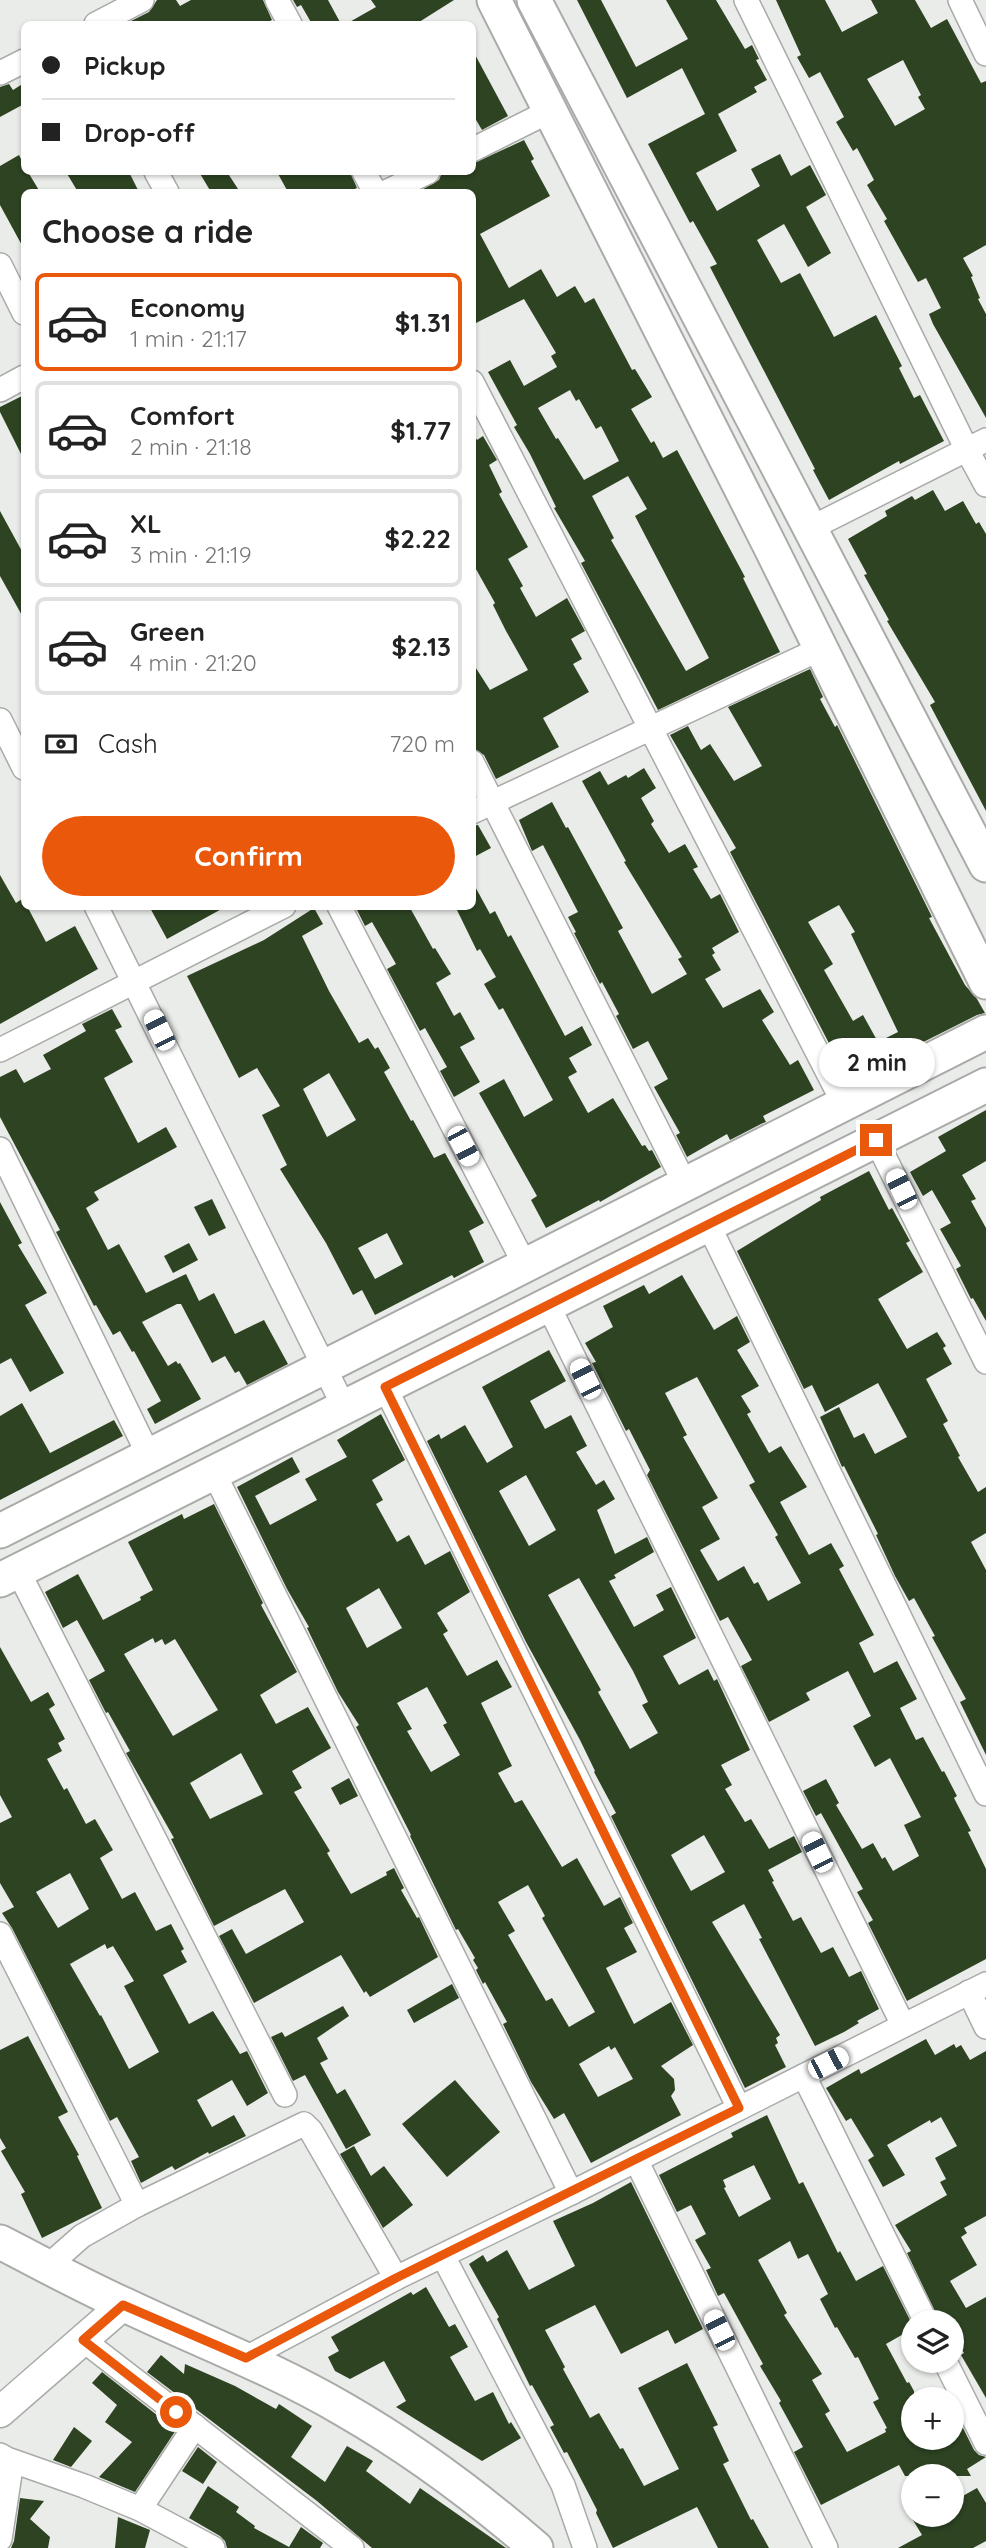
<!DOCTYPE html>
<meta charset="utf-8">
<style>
:root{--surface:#fff;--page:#f2f2f2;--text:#222;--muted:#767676;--line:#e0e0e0;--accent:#ea580c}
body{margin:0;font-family:Quicksand,sans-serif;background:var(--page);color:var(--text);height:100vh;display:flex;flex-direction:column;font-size:26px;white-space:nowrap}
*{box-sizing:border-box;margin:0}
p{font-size:23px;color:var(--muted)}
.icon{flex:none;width:38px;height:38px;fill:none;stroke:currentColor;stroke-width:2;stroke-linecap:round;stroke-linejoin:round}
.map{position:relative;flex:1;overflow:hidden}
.sheet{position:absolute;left:21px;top:189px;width:455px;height:721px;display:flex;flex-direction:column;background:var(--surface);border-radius:10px;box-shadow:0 2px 5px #0004}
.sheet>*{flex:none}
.guide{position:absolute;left:21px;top:21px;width:455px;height:154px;border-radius:10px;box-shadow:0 2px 5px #0004;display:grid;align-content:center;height:154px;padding:0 21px;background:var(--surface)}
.fabs{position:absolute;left:901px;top:2310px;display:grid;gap:14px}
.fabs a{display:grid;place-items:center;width:63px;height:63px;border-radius:50%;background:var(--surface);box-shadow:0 2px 5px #0004;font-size:35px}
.end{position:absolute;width:32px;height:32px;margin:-16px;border:9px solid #ea580c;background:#fff;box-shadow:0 0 0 4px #fff}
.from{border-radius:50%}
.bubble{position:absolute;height:49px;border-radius:24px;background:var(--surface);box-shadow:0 2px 5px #0004;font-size:23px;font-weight:800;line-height:49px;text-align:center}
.car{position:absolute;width:21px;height:42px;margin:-21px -10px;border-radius:9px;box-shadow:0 0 5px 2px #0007;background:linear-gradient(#fff 24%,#345 0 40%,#fff 0 76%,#345 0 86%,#fff 0)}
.guide b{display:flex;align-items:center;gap:24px;height:66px;font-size:26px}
.guide b+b{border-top:2px solid var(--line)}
.guide i{width:18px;height:18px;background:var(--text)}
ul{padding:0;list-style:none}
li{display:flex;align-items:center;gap:21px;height:98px;margin:0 14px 10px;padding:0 7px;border:4px solid var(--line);border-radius:10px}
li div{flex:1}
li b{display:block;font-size:26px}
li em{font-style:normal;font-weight:800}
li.active{border-color:var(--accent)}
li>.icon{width:63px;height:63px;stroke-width:1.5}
h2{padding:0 21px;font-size:32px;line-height:84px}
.pay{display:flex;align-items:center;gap:18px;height:77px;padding:0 21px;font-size:26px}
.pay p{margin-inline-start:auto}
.button{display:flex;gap:14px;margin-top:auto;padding:14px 21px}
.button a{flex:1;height:80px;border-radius:42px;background:var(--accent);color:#fff;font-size:28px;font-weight:800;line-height:80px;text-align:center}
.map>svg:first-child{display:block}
.building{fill:#2d4322;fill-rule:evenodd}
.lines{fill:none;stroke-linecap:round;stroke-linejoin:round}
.minor-casing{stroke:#a9aba8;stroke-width:26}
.tertiary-casing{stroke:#a9aba8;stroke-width:33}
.secondary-casing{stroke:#a9aba8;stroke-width:37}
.minor{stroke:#fff;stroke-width:23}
.tertiary{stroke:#fff;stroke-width:30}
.secondary{stroke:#fff;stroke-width:33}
.route{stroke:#ea580c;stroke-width:9}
</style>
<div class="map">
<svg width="986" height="2548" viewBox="0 0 986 2548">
<rect width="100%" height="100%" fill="#eaece9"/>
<g class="building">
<path d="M157,0H176L180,6L191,0H263L272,20L264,24H125L149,12Z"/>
<path d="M293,0H328L341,24H312L301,5L297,7Z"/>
<path d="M371,0H454L416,24H346L376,7Z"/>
<path d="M577,0H601L636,67L688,39L666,0H716L745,49L752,45L759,59L756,60L767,80L754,87L757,92L718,114L737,151L696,173L717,211L760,186L751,169L780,154L791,176L810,165L826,195L806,207L831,253L808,267L784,224L757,240L781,283L800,273L834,337L876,315L902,366L899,368L914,398L920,395L944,441L900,464L899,461L829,500L813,470L815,469L710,267L717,264L693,221L690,223L648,144L705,114L682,68L627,98Z"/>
<path d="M776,0H825L842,32L878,13L871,0H915L931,28L947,19L981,83L986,81V245L963,258L973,276L971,277L980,298L978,299L986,314V418L933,324L929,314L941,308L926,278L918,282L884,221L887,219L867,185L874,180L857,148L853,151L836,122L844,117L820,72L809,78L797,57L801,55ZM903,60L921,95L918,97L925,109L895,126L867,79Z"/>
<path d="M472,49L508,116L482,130L472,113Z"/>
<path d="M24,83V104L0,117V87L9,84L13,90Z"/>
<path d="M524,140L534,159L531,161L550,196L480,234L509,288L541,269L557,297L575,286L585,303L594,298L632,370L635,369L652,397L631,409L651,443L654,441L663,458L677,450L745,577L743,578L780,652L658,710L581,563L585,561L554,508L556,507L530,454L514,427L517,425L488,372L510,360L524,386L557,367L551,356L556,353L524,299L472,325V192H418L439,180L442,172H472V164ZM570,390L576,401L579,399L596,429L601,426L619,461L584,480L558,438L556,439L538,408ZM628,476L647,509L635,516L709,658L686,671L611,540L614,538L592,496Z"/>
<path d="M19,155L24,165V172H28L40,192H24V249L0,205V166Z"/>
<path d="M66,172H129L139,192H78Z"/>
<path d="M199,172H227L240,192H211Z"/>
<path d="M277,172H350L357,188L348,192H288Z"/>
<path d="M24,395V460L0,412V407Z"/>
<path d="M472,431L477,440L483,436L497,460L489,465L502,492L499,494L528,547L508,559L523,586L520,588L536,617L567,598L585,631L571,639L582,659L573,664L589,692L543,718L559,747L496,779L484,755L472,748V662L490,690L528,670L506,631L493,605L495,603L472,562Z"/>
<path d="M933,490L945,511L963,501L976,524L979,522L986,534V811L930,705L935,702L887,621L889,620L864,575L867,574L848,539L887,516L885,511L912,496L915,500Z"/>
<path d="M0,511L24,555V619L0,576Z"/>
<path d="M810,669L823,697L820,699L835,727L837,725L932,917L929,918L965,985L977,999L985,1013L977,1015L848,1080L730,852L736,848L670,735L688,726L701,750L710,744L734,781L762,766L728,707ZM839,905L855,932L851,934L898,1032L878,1042L863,1015L853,1021L824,970L833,964L808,922Z"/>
<path d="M644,768L656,788L641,798L654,821L651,824L669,853L685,844L698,867L693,869L711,899L720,894L739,932L712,948L715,953L712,955L721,970L705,979L723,1008L760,989L774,1012L762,1020L790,1065L798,1060L814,1090L763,1116L766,1122L761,1124L730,1140L727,1134L687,1157L676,1135L680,1133L654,1087L668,1079L648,1041L633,1049L616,1016L619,1014L602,982L600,984L574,933L576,932L568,917L578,912L543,845L532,851L519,820L552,802L566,828L568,827L623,928L618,931L652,994L687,974L678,959L682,957L624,862L626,861L582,781L600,771L608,785L626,775L628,778Z"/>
<path d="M478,825L491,848L472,858V826Z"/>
<path d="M0,875L16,903L22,899L24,906H27L46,942L75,926L98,969L0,1024Z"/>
<path d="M472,881L490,914L495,911L508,937L511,935L565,1036L582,1026L592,1045L569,1058L577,1072L568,1077L588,1113L613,1098L642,1146L645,1145L649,1151L652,1150L661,1167L600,1202L599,1200L546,1228L531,1200L537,1196L479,1093L504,1079L524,1117L553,1100L503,1008L499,1010L484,984L496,977L480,949L477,951L455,906H472Z"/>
<path d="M149,906H227L167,939Z"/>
<path d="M355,906H409L433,949L435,948L451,974L436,983L454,1016L460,1012L475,1039L460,1047L480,1082L454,1097L440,1071L447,1067L425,1028L420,1031L387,969L396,964L372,922L365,926Z"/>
<path d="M314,908L323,924L302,936L329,991L359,1043L368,1038L375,1049L378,1047L390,1068L384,1072L411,1121L413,1120L434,1158L445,1153L484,1223L469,1231L484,1262L454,1278L452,1275L375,1315L362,1290L353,1295L326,1243L280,1169L287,1165L262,1115L280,1106L257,1068L239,1078L187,976L264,940ZM329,1073L356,1120L327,1137L303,1089ZM387,1233L403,1264L375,1279L358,1248Z"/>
<path d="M112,1009L122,1027L115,1030L133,1062L104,1078L138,1143L166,1127L177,1147L94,1192L99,1200L86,1208L108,1250L119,1244L146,1293L186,1274L199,1301L214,1293L235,1334L264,1320L288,1364L247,1385L239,1371L235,1373L225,1356L212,1363L181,1304H177L142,1322L168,1366L176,1361L178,1364L180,1363L201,1399L155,1424L147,1409L161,1401L134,1351L132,1352L120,1331L113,1335L96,1305L94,1306L56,1232L60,1230L0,1117V1077L16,1069L24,1083L51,1069L43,1055L86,1031L82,1024Z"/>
<path d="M986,1110V1161L962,1175L976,1199L971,1201L986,1228V1321L973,1298L971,1299L956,1269L961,1266L940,1229L951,1223L932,1190L923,1196L910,1172L946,1151L938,1137Z"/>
<path d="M869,1171L889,1210L892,1208L910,1241L906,1243L923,1272L878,1299L907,1349L937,1332L946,1346L943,1348L952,1364L926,1379L948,1421L943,1424L960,1456L958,1457L978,1492L986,1487V1533L971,1542L986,1570V1755L960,1702L966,1699L932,1637L935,1636L914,1598L909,1601L895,1576L876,1535L878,1534L844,1466L842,1467L839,1460L820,1417L839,1407L854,1438L864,1433L875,1454L907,1437L878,1383L825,1412L812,1385L804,1389L737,1251L821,1200L820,1197Z"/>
<path d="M212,1199L226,1228L209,1236L194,1207Z"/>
<path d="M0,1202L22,1243L18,1245L47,1293L25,1305L64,1373L30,1392L11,1358L0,1364Z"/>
<path d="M189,1243L198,1260L173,1273L164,1256Z"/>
<path d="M682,1275L714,1330L737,1316L750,1342L737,1350L759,1386L741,1396L751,1412L747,1414L769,1453L781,1446L807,1487L780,1502L809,1555L831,1543L844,1566L839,1569L874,1635L859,1643L874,1673L897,1661L917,1699L900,1708L916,1740L923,1737L942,1772L944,1771L957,1796L954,1798L971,1831L968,1832L986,1869V1959L907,2001L868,1923L873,1920L857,1892L863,1889L821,1813L816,1816L803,1791L826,1779L839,1803L836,1805L862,1849L873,1843L882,1859L885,1857L893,1871L919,1856L904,1825L921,1817L890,1758L875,1767L853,1726L871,1716L848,1671L806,1693L810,1700L769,1722L741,1666L752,1660L728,1617L720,1621L647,1475L650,1470L629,1429L626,1431L592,1363L596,1362L585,1343L613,1327L603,1306L644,1285L649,1294ZM697,1377L755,1482L749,1485L778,1535L775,1537L801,1583L768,1601L758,1582L754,1584L744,1566L718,1581L700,1550L720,1539L702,1507L718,1498L683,1437L687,1435L665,1393Z"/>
<path d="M549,1350L566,1381L530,1401L545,1429L571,1415L587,1446L576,1452L596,1485L604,1480L615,1499L597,1510L615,1554L647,1537L654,1552L614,1575L616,1578L609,1581L634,1627L664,1610L656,1595L671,1587L696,1638L663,1656L679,1685L708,1669L714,1681L717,1679L750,1750L721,1765L732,1785L725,1789L745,1822L751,1819L769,1849L794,1836L802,1852L768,1870L774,1881L772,1882L793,1921L801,1917L821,1953L833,1947L849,1977L861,1971L879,2009L857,2021L859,2023L844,2032L815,2046L759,1939L762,1938L744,1904L712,1922L780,2035L776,2038L778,2043L775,2045L786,2067L745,2088L611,1816L616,1813L594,1772L595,1771L580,1740L526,1642L427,1441L439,1434L441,1439L465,1425L487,1463L513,1447L482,1387ZM526,1475L556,1530L529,1546L499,1491ZM579,1578L633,1671L648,1702L642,1705L658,1733L630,1749L598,1692L601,1690L548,1595ZM704,1835L725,1872L691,1891L671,1855Z"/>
<path d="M22,1403L50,1453L114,1420L123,1436L0,1500V1416Z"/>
<path d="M381,1414L405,1460L372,1480L383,1500L376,1504L397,1542L409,1535L425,1565L450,1551L470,1592L437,1613L448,1631L443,1634L467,1676L497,1660L512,1687L481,1703L512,1766L498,1773L515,1803L522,1800L562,1867L577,1858L604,1906L620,1897L633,1923L624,1928L637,1952L606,1968L634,2024L671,2002L693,2045L661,2066L674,2079L675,2090L671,2096L681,2115L591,2163L564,2113L554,2119L531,2082L503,2024L507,2022L485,1982L483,1984L476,1970L478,1968L473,1960L475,1958L458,1929L456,1930L410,1836L411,1835L356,1727L359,1725L338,1692L307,1628L309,1627L287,1589L237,1487L292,1457L300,1472L255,1496L270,1525L317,1500L305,1479L347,1457L337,1440ZM379,1588L402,1628L367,1648L346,1608ZM427,1687L447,1723L443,1725L460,1755L431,1772L407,1731L412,1729L397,1703ZM528,1885L545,1916L542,1918L595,2012L569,2027L552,1998L546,2001L508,1935L515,1931L498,1902ZM609,2046L611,2050L615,2047L633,2079L598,2097L579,2064Z"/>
<path d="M214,1504L263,1603L261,1605L297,1672L260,1695L276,1724L308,1707L331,1748L292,1771L302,1788L294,1792L330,1851L327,1853L351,1894L387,1875L386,1872L394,1868L404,1888L401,1890L417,1918L419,1917L438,1957L370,1997L366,1991L364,1993L341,1955L254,2003L219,1936L232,1929L246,1954L304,1922L285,1889L214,1926L171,1839L174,1838L126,1753L130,1751L108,1712L106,1713L89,1680L105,1671L77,1620L63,1628L45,1592L78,1574L103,1620L141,1600L140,1597L153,1590L128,1542L182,1514L184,1519ZM153,1638L155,1643L162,1639L165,1645L175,1639L218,1710L173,1736L124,1654ZM241,1753L263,1794L210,1819L190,1783Z"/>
<path d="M0,1647L31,1702L48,1692L55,1705L49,1709L65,1739L58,1743L62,1751L47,1759L64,1790L67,1788L86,1824L95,1819L113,1850L100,1858L122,1899L135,1892L156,1931L171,1924L184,1949L181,1951L187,1962L163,1975L189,2024L213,2011L240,2054L247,2051L268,2093L247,2106L232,2080L197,2100L212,2127L234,2115L246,2136L209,2154L208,2152L175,2170L172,2166L141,2183L131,2161L139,2157L117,2117L110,2121L12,1928L2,1913L14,1907L0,1883V1823L12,1817L0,1795ZM70,1873L89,1909L58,1928L36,1892ZM105,1944L107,1949L113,1946L134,1981L124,1986L159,2052L129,2069L101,2015L100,2016L70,1964Z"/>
<path d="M349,1778L358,1796L340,1805L331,1788Z"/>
<path d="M452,1984L459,1998L414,2023L407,2010Z"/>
<path d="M343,2006L349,2016L317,2038L328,2059L320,2063L337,2094L345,2089L371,2135L346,2149L305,2075L293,2081L271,2037L282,2032L285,2037Z"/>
<path d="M28,2036L68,2112L58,2117L79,2155L77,2156L102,2208L42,2238L21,2194L25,2192L1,2151L6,2148L0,2138V2050Z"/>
<path d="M926,2039L935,2055L954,2044L956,2048L961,2045L970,2060L986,2051V2216L964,2228L967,2233L961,2237L977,2265L950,2281L966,2308L986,2297V2398L961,2355L964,2353L952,2333V2322H940L907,2253L911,2251L895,2225L947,2195L940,2182L946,2179L935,2158L957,2146L941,2117L931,2123L930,2120L887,2145L905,2175L883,2187L868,2160L874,2156L851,2118L846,2121L826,2088L859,2069L861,2074Z"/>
<path d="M455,2080L500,2132L447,2177L402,2124Z"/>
<path d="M767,2115L799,2184L803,2182L838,2253L840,2251L856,2281L883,2266L914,2328L886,2344L907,2383L909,2382L914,2391V2438H952V2434L963,2428L974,2450L979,2455L986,2457L967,2469L971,2476H905L899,2465L821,2505L794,2452L803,2447L779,2403L781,2401L760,2366L763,2364L724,2293L718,2296L706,2270L711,2268L695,2240L706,2234L691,2205L677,2212L659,2175L733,2137L731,2133ZM754,2165L771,2199L739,2217L724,2188L726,2187L723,2180ZM790,2241L798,2259L808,2254L828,2294L820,2299L835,2328L837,2327L855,2358L858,2357L879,2399L873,2402L887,2428L885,2429L886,2432L847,2452L825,2414L830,2411L812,2380L822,2374L784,2315L787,2313L758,2260Z"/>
<path d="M354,2146L371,2176L384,2166L413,2205L383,2228L340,2154Z"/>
<path d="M631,2182L703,2329L675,2344L668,2330L621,2354L595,2305L545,2330L565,2367L563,2369L590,2418L599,2413L620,2449L623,2448L644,2486L679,2469L638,2388L687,2363L718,2425L713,2427L729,2461L723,2464L751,2520L753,2519L769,2548H718L697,2507L613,2548L596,2513L597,2510L567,2452L564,2453L550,2427L554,2425L532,2385L530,2386L497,2319L499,2317L469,2264L483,2255L487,2262L507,2250L529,2290L575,2266L553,2221L593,2203Z"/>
<path d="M426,2287L449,2327L455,2324L468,2347L450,2357L475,2401L493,2392L509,2424L511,2422L521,2438L482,2461L396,2407L406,2401L384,2361L350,2379L335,2371L328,2357L339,2351L331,2337L411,2292L413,2295Z"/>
<path d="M161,2355L184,2374L185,2364L235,2386L276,2409L279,2404L312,2426L291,2457L325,2482L347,2446L373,2461L366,2471L410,2504L420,2488L506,2548H372L317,2501L147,2372Z"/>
<path d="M102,2372L176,2430L135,2492L99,2477L132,2442L105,2422L117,2405L92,2383Z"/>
<path d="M74,2427L92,2441L71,2467L53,2460Z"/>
<path d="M198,2447L217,2462L203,2484L182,2471Z"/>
<path d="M208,2486L239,2507L236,2512L255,2526L254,2528L289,2547L301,2527L323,2543L320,2548H227L225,2541L220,2536L189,2518Z"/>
<path d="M977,2488L986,2503V2541L973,2548H898L922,2535L910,2515H952V2502Z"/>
<path d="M20,2498L44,2501L30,2519L50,2537L48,2548H11L14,2541Z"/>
<path d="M118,2517L150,2530L145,2548H115Z"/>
</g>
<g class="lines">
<defs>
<g id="minor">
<path d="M277,0L290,24"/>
<path d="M746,0L967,450L986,485"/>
<path d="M960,0L986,54"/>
<path d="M96,24L142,0"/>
<path d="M0,73L24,61"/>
<path d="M472,150L550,111"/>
<path d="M156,172L167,192"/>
<path d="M364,172L375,192"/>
<path d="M386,192L428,172"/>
<path d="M0,265L24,313"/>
<path d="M472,382L844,1104"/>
<path d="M0,390L24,377"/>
<path d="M811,528L986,440"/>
<path d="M0,720L24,768"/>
<path d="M472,762L685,1184"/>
<path d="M472,812L820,649"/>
<path d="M96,906L344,1407"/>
<path d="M339,906L525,1265"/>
<path d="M0,1050L284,906"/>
<path d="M876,1140L986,1362"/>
<path d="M0,1149L149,1456"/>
<path d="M708,1224L986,1794"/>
<path d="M548,1305L903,2025"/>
<path d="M385,1387L739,2108"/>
<path d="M214,1473L571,2193"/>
<path d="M18,1571L285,2095"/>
<path d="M0,1934L137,2205"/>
<path d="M969,1992L986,2027"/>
<path d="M804,2076L926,2322"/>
<path d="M636,2160L826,2548"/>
<path d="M443,2256L563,2485L585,2548"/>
<path d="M48,2266L82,2236L137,2205L304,2124L311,2131L396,2278"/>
<path d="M83,2340L352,2548"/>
<path d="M246,2358L396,2278L571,2193L986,1984"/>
<path d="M945,2361L986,2443"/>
<path d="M0,2455L7,2459L84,2486L140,2509L213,2548"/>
<path d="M140,2509L195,2426"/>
<path d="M0,2539L12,2461"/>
</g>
<path id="tertiary" d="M0,2412L123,2305"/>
<g id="secondary">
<path d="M494,0L770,546L986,982"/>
<path d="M534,0L986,865"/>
<path d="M0,1531L986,1032"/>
<path d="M0,1580L986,1085"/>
<path d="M0,2242C41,2263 81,2285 123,2304C196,2339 273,2368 343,2409C411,2448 477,2497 536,2548"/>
</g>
</defs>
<use href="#minor" class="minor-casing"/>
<use href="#tertiary" class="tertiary-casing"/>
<use href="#secondary" class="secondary-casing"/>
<use href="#minor" class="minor"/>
<use href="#tertiary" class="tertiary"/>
<use href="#secondary" class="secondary"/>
</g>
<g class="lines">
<path class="route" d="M176,2412L83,2340L123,2305L246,2358L396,2278L739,2108L385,1387L876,1140"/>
</g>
</svg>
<div class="fabs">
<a><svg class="icon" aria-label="layers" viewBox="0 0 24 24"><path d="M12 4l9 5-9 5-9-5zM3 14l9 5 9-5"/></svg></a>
<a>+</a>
<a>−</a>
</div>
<i class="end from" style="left:176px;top:2412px"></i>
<i class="end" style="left:876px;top:1140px"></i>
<div class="bubble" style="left:819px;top:1038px;width:116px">2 min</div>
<i class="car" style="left:159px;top:1030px;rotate:334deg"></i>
<i class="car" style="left:463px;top:1146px;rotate:152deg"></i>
<i class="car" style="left:901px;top:1189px;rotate:334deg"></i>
<i class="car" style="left:585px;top:1379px;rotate:334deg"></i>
<i class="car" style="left:817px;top:1852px;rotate:334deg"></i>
<i class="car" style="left:828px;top:2063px;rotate:63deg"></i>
<i class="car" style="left:719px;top:2330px;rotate:334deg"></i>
<div class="guide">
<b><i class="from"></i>Pickup</b>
<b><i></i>Drop-off</b>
</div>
<section class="sheet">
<h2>Choose a ride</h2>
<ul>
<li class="active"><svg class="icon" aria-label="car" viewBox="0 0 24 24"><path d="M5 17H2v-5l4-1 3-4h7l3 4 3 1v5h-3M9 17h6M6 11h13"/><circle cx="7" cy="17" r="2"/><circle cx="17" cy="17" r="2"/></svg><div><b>Economy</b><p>1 min · 21:17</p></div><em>$1.31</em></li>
<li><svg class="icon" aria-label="car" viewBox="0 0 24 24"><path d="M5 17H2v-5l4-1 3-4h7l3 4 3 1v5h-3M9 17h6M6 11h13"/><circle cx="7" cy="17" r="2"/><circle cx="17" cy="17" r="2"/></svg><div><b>Comfort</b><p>2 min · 21:18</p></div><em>$1.77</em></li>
<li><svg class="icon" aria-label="car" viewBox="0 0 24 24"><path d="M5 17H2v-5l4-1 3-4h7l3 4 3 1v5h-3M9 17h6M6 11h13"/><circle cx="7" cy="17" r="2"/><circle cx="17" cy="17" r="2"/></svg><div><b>XL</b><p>3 min · 21:19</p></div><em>$2.22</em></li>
<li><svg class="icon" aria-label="car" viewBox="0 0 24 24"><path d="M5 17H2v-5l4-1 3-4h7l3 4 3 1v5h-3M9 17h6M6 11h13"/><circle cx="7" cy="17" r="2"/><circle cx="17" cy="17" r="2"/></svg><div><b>Green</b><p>4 min · 21:20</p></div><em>$2.13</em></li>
</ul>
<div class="pay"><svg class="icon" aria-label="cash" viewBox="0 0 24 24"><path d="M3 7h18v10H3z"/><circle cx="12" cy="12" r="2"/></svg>Cash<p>720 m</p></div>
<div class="button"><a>Confirm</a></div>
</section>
</div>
